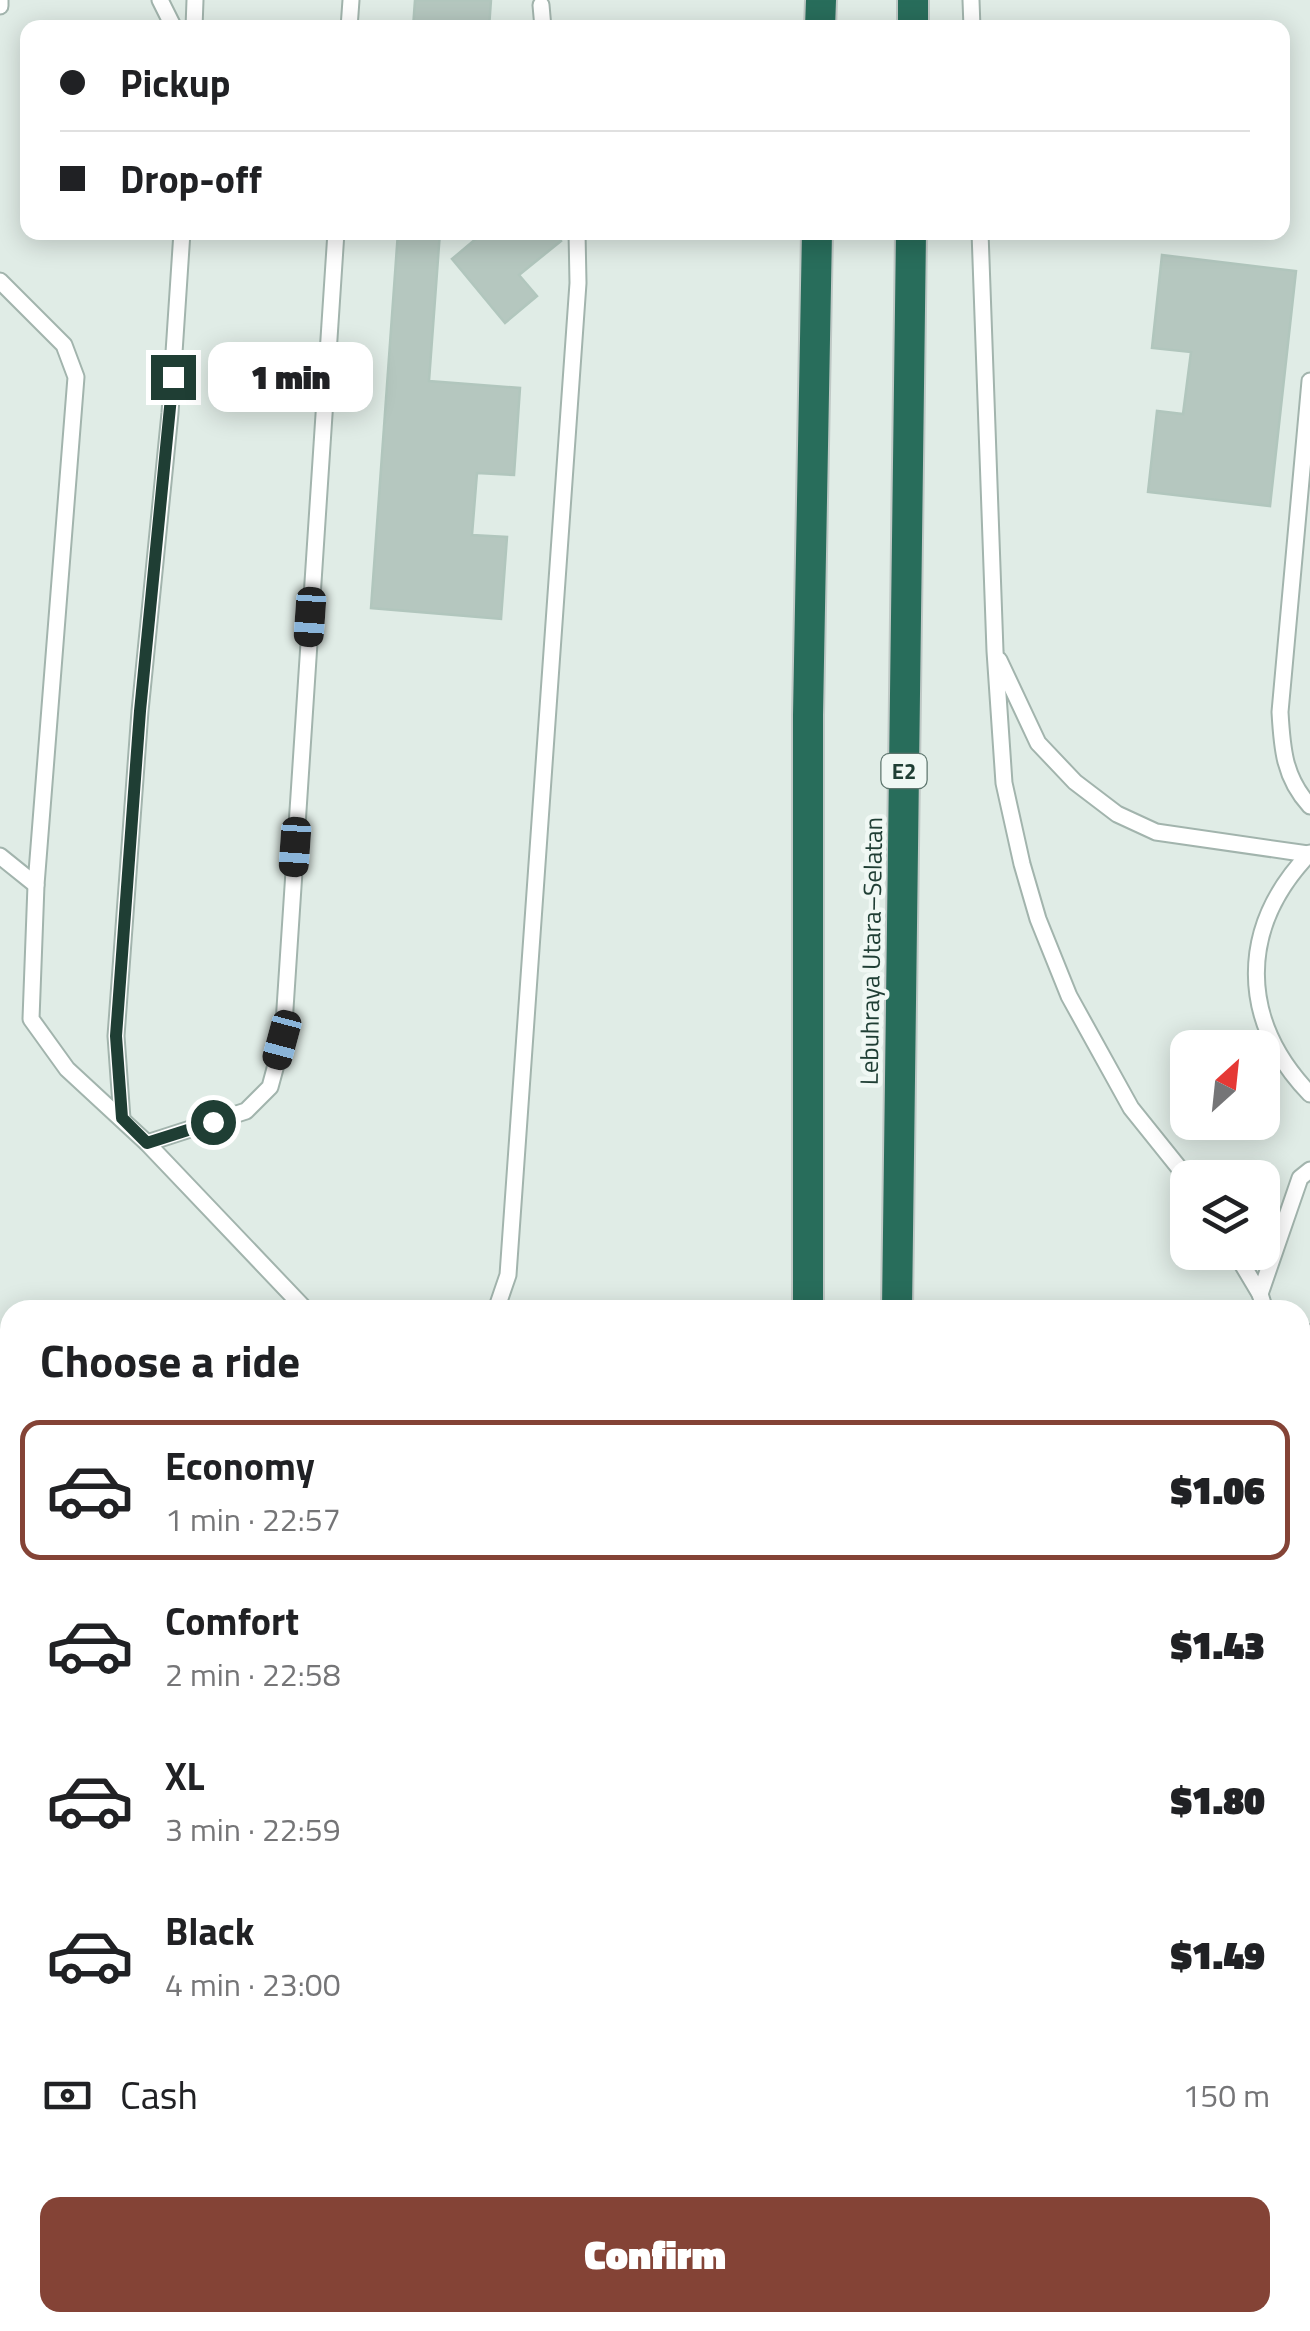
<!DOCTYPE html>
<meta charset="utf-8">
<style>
:root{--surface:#fff;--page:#f6f6f6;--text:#202124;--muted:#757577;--line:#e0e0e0;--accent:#844336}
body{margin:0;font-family:"Titillium Web",sans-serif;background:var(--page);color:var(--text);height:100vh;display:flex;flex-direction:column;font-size:38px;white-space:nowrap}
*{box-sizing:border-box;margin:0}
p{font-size:32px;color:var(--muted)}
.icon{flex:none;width:55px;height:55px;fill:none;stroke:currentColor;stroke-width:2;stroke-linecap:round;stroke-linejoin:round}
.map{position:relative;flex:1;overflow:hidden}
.sheet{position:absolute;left:0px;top:1300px;width:1310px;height:1032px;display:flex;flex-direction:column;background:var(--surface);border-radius:30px 30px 0 0;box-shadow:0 5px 25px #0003}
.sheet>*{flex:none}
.top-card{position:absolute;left:20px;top:20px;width:1270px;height:220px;border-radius:20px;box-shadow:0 5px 25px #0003;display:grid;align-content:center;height:220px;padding:0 40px;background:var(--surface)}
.needle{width:65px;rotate:27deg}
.buttons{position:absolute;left:1170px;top:1030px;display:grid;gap:20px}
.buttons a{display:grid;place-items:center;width:110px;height:110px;border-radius:20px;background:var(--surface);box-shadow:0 5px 25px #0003;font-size:50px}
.end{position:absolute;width:45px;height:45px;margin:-22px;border:12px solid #1f3e34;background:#fff;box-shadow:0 0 0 5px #fff}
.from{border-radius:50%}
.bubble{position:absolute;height:70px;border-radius:20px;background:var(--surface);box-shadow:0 5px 25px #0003;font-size:32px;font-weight:800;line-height:70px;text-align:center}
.car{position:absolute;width:30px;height:60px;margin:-30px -15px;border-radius:12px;box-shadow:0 0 8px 2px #0007;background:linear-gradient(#222 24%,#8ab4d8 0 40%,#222 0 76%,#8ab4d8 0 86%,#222 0)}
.top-card b{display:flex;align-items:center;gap:35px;height:95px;font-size:38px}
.top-card b+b{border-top:2px solid var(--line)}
.top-card i{width:25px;height:25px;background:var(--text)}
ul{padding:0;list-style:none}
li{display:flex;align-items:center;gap:30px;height:140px;margin:0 20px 15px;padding:0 20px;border:5px solid transparent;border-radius:20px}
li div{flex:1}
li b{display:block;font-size:38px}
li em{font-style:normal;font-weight:800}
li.current{border-color:var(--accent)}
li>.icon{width:90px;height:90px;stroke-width:1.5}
h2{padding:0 40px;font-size:45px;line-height:120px}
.pay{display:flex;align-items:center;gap:25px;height:110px;padding:0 40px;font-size:38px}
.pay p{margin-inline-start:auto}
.cta{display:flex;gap:20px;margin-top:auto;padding:20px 40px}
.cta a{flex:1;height:115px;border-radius:20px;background:var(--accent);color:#fff;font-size:40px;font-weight:800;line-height:115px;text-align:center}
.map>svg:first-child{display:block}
.building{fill:#b5c7bf;stroke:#b1c6bd;stroke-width:2.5}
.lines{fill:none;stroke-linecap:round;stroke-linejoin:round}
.lane-casing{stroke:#a2b4ad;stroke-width:19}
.highway-casing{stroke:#c0c9c6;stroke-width:34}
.lane{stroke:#fff;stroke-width:15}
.highway{stroke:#286d5b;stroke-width:30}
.route{stroke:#1f3e34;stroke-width:12}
.labels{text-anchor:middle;stroke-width:9;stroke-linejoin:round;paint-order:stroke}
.shield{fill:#f0f8f4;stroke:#5e766e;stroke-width:2.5}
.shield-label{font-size:22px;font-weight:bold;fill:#1f3e34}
.street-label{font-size:25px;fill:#1f3e34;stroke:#f0f8f4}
</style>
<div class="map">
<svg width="1310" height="2331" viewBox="0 0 1310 2331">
<rect width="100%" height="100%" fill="#e0ece6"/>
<g class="building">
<path d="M415,0H491L489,28H413Z"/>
<path d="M398,232H440L429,381L520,388L514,475L477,473L472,535L507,537L501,619L371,608Z"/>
<path d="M554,232L561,241L519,275L537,296L505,323L452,259L484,232Z"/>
<path d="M1162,255L1296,271L1270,506L1148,492L1157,411L1183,414L1191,352L1152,348Z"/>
</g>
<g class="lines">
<defs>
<g id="lane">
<path d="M160,0L174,28"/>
<path d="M971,0L972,28"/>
<path d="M541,5L543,28"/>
<path d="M0,6V0"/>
<path d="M194,28L195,0"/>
<path d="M349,28L351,0"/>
<path d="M980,232L995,651L1004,783L1022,864L1038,919L1069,996L1131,1108L1188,1179"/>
<path d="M0,281L64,345L76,377L36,885L31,1019L67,1069L147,1143L306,1310"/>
<path d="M1310,381L1280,712C1282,748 1284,778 1310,806"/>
<path d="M999,660L1038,743L1075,782L1117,814L1156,832L1308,854"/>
<path d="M1310,853C1238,928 1239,1020 1310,1094"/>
<path d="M0,856L36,885"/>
<path d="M122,1119L116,1036L140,711L170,413L182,232"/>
<path d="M147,1143L246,1111L270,1087L283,1039L336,232"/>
<path d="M1235,1252L1260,1294L1265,1310"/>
<path d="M1260,1294L1300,1178L1310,1170"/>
<path d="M496,1310L508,1275L578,283L577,232"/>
<path d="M1300,1331L1310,1333"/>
<path d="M1300,1410L1310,1422"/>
<path d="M719,2322L721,2331"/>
</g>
<g id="highway">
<path d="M820,28L821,0"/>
<path d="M913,28V0"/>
<path d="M808,1310V715L817,232"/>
<path d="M897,1310L911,232"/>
<path d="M868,2322L869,2331"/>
<path d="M947,2322V2331"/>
</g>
</defs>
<use href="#lane" class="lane-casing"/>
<use href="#highway" class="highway-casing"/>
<use href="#lane" class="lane"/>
<use href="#highway" class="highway"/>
</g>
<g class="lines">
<path class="route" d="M173,377L140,711L116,1036L122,1118L147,1143L213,1122"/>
</g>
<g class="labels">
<rect class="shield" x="881.5" y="754" width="45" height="34" rx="8"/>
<g class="shield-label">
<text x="904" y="779">E2</text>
</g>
<g class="street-label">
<text transform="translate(871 951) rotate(-89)" y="9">Lebuhraya Utara–Selatan</text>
</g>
</g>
</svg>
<div class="buttons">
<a><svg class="needle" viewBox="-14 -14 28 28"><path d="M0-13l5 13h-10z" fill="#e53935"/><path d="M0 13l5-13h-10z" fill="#757577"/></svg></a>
<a><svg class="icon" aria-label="layers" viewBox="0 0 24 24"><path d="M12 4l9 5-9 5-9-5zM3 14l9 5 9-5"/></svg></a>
</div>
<i class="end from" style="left:213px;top:1122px"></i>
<i class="end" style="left:173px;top:377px"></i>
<div class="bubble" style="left:208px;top:342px;width:165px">1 min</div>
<i class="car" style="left:310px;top:617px;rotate:184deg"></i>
<i class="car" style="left:295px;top:847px;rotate:184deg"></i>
<i class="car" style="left:282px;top:1040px;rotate:195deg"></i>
<div class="top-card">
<b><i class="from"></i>Pickup</b>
<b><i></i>Drop-off</b>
</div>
<section class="sheet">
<h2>Choose a ride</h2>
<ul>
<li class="current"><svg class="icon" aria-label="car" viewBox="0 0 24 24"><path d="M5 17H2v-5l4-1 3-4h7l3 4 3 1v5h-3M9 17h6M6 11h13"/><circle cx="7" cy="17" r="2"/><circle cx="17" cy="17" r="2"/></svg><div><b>Economy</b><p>1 min · 22:57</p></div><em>$1.06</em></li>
<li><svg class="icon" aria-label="car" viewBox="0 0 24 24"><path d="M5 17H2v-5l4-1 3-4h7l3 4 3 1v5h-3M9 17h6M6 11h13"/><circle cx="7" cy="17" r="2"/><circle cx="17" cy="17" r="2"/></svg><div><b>Comfort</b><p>2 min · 22:58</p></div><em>$1.43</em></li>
<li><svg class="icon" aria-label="car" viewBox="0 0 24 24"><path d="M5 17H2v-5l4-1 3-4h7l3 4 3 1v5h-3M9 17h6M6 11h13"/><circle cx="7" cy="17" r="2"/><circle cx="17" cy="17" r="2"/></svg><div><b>XL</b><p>3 min · 22:59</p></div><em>$1.80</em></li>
<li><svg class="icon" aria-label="car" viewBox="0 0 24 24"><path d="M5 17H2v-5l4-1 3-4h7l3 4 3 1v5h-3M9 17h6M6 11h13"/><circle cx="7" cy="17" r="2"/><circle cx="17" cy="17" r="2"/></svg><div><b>Black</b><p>4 min · 23:00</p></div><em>$1.49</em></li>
</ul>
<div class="pay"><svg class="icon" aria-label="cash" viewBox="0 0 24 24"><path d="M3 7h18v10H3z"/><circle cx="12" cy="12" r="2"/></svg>Cash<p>150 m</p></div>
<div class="cta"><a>Confirm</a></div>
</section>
</div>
